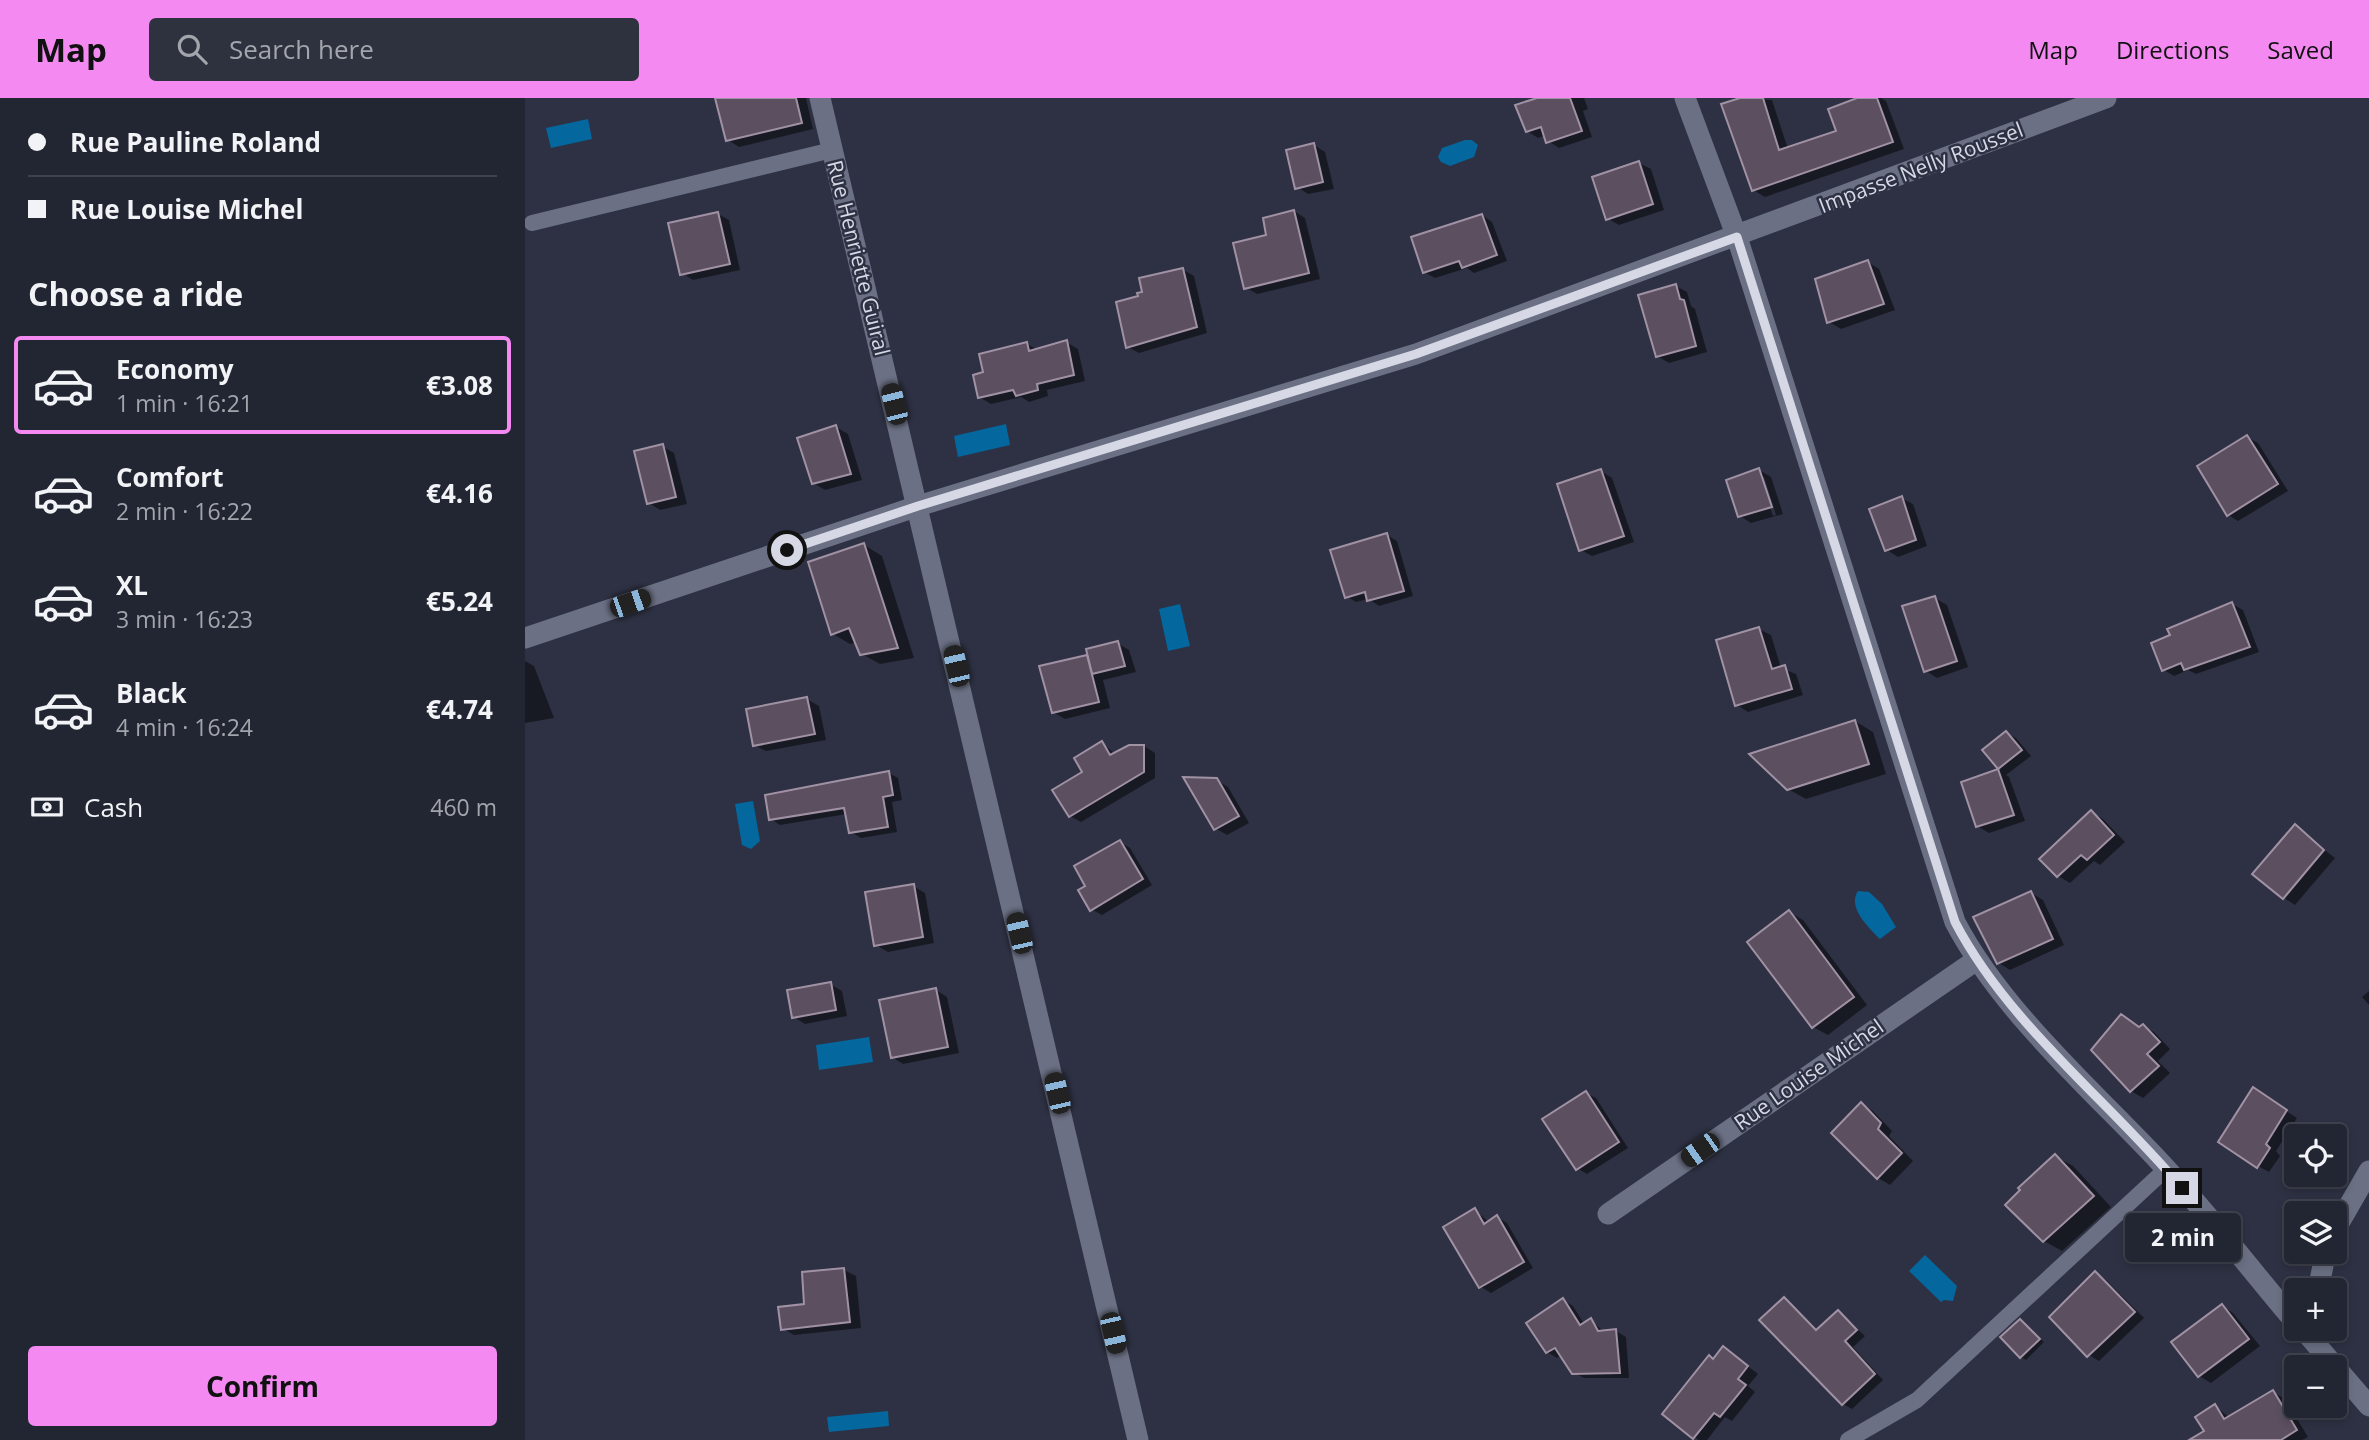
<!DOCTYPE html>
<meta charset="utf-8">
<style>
:root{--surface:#222532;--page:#2e313e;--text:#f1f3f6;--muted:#a2a5ac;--line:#3f424d;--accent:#f389f1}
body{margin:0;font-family:"Open Sans",sans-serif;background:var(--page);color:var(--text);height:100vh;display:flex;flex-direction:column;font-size:26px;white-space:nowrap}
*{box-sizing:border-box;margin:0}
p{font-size:23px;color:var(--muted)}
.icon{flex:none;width:38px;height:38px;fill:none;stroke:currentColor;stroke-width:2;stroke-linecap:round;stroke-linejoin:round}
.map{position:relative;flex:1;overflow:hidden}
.details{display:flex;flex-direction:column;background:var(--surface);width:525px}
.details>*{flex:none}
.hud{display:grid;align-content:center;height:154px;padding:0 28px;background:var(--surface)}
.buttons{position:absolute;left:1759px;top:1026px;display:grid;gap:14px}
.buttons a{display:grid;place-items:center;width:63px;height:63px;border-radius:7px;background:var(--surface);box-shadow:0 4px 10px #0003,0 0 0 2px var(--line);font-size:35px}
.end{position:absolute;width:32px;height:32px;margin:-16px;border:9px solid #d6d9e5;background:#111;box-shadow:0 0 0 4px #111}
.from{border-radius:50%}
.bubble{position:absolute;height:49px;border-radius:7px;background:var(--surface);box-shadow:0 4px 10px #0003,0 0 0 2px var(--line);font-size:23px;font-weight:700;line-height:49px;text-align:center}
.car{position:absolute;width:21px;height:42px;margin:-21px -10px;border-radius:9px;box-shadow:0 0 5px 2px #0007;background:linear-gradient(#222 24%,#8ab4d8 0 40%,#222 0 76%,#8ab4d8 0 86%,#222 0)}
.hud b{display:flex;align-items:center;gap:24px;height:66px;font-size:26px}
.hud b+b{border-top:2px solid var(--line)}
.hud i{width:18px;height:18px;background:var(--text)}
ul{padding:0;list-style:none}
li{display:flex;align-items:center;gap:21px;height:98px;margin:0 14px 10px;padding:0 14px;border:4px solid transparent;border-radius:7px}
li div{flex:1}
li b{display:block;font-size:26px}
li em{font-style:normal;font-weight:700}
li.selected{border-color:var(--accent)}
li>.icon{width:63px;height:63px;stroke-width:1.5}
h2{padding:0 28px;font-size:32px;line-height:84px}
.pay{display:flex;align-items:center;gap:18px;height:77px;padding:0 28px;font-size:26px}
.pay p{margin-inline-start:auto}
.cta{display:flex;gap:14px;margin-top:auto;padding:14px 28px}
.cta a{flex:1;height:80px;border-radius:7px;background:var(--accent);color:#111;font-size:28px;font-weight:700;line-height:80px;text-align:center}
header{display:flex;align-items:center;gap:42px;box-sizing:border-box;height:98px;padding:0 35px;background:var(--accent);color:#111}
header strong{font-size:33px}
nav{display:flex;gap:38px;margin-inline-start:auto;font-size:24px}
.search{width:490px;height:63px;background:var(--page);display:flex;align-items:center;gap:18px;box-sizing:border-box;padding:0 24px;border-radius:7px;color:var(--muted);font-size:26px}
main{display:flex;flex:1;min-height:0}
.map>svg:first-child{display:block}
.water{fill:#04679e}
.shadow{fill:#0007;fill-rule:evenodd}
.building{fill:#5c4f60;stroke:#a092a4;stroke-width:2}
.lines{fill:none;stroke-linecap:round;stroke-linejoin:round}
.lane{stroke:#6b7084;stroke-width:16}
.street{stroke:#6b7084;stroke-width:21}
.route{stroke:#d6d9e5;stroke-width:9}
.labels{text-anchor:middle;stroke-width:5;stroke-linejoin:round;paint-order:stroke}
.street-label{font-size:21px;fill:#d6d9e5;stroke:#2e3143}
</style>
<header>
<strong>Map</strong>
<div class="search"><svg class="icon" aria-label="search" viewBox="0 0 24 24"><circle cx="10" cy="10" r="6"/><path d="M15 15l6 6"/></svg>Search here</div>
<nav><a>Map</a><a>Directions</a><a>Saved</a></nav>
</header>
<main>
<section class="details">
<div class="hud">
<b><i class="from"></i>Rue Pauline Roland</b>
<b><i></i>Rue Louise Michel</b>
</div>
<h2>Choose a ride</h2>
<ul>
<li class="selected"><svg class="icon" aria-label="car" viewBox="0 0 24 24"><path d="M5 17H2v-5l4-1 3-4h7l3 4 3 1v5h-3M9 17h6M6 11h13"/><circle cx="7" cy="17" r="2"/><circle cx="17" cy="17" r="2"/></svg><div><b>Economy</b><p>1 min · 16:21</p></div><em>€3.08</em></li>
<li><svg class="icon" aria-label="car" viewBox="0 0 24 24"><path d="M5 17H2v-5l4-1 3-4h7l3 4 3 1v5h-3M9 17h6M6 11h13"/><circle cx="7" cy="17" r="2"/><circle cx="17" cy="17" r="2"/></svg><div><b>Comfort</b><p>2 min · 16:22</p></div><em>€4.16</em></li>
<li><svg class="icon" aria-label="car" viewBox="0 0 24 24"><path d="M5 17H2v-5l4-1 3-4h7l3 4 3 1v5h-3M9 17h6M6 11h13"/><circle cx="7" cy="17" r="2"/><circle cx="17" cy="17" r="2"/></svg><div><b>XL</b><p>3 min · 16:23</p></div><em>€5.24</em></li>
<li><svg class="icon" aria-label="car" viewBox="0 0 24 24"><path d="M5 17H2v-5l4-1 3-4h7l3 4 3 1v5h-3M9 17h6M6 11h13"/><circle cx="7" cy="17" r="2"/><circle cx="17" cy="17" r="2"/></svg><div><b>Black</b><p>4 min · 16:24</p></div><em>€4.74</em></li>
</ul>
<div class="pay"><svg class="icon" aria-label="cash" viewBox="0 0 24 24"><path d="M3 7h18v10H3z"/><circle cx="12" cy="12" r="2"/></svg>Cash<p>460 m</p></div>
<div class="cta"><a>Confirm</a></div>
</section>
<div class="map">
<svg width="1844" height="1342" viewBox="0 0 1844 1342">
<rect width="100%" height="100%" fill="#2e3143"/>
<g class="water">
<path d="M63,21L67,41L26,50L21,30Z"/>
<path d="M940,42H947L953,47L949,59L925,68L916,64L913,59L917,50Z"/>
<path d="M481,326L485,347L433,359L429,338Z"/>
<path d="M655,506L665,548L643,553L634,511Z"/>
<path d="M228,703L235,743L226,751L217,747L210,706Z"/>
<path d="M1333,793L1344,794L1357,806L1371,829L1355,841C1343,829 1322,809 1333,793Z"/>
<path d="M344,939L348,964L294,972L291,947Z"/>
<path d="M1400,1157L1432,1188L1428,1203L1419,1202L1416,1204L1384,1173Z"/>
<path d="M363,1313L364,1328L304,1334L302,1319Z"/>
</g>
<g class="shadow">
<path d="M192,0H281L288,31L214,49L203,42Z"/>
<path d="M1008,0H1059L1063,11L1058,13L1067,39L1034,50L1023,43L1021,37L1013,40L1002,33Z"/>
<path d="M1220,0L1247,2L1263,51L1314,34L1337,0H1356L1361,3L1379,51L1240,99L1228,92Z"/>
<path d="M789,47L800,54L809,91L783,96L772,89Z"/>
<path d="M1114,65L1126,71L1139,112L1094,127L1082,120Z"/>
<path d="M769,113L780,120L795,181L732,196L720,189Z"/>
<path d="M193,116L204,122L215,172L168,182L157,175Z"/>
<path d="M957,117L967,124L982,163L949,175L942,170L910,180L899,174Z"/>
<path d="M1343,164L1354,171L1370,212L1316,231L1304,224Z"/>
<path d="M657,171L669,178L682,235L614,255L603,249L615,200Z"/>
<path d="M1151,188L1162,194L1166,208L1170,211L1182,254L1144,265L1132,258Z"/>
<path d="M541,244L553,251L560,283L522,292L523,298L504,304L496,299L466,306L454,299L502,246L513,252Z"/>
<path d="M311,329L323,336L337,382L300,392L288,385Z"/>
<path d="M1722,339L1733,345L1763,393L1713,423L1703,417Z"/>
<path d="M137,348L149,355L162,406L135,412L124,405Z"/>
<path d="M1234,372L1246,379L1258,416L1226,425L1215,418ZM1236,379H1239L1251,417L1248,418Z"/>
<path d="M1076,373L1087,380L1109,444L1067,458L1056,452Z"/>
<path d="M1376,400L1388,406L1402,448L1373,459L1362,452Z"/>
<path d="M862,437L872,443L888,498L854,508L844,501L831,504L821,498Z"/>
<path d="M339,447L357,458L389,560L355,566L337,556L332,544L325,546L308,536Z"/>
<path d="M1410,500L1422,507L1443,569L1412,580L1401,573Z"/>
<path d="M1707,506L1718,512L1734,554L1671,576L1663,572L1649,578L1639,572Z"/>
<path d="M1234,531L1246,537L1256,570L1271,576L1278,597L1223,614L1212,607Z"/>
<path d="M592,545L604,552L611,574L578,582L585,610L540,621L528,614L562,559L565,561Z"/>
<path d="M0,563L9,568L29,620L0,625Z"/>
<path d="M282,601L294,608L301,642L241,653L229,647Z"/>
<path d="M1330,623L1348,634L1361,676L1281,701L1263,691Z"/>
<path d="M1481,635L1491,640L1506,658L1481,677L1484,679L1500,723L1464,735L1452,728L1438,685L1475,672L1460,652Z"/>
<path d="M577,645L590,656L619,648L630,655V680L556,724L545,718L559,675Z"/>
<path d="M364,675L373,680L377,702L367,704L372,734L336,740L326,734L322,716L255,727L246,721Z"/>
<path d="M691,682L703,689L724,725L702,737L690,730Z"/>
<path d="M1566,714L1578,721L1600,744L1575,767L1569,763L1545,785L1533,778Z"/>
<path d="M1770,729L1810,760L1770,807L1759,800Z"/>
<path d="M595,744L605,750L627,787L577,817L566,811L562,788Z"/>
<path d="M388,788L400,795L409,845L363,854L351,847Z"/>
<path d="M1506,795L1518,802L1539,847L1485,872L1474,865Z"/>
<path d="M1264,814L1278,822L1342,907L1303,937L1288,929Z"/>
<path d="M305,886L317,893L322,918L280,926L269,919Z"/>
<path d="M411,892L422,899L434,955L378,966L367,959Z"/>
<path d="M1844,893V907L1837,899Z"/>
<path d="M1618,928L1629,934L1645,951L1633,963L1645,975L1618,1000L1606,993L1568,952Z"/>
<path d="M1061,995L1071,1000L1103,1050L1062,1076L1052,1070Z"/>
<path d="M1739,998L1772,1020L1751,1053L1755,1058L1744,1074L1733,1068Z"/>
<path d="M1337,1006L1348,1013L1367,1033L1364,1038L1388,1063L1365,1087L1353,1080L1308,1035Z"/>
<path d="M1530,1058L1548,1068L1586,1109L1537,1153L1519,1143Z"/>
<path d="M950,1112L964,1124L972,1119L982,1125L1008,1170L966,1195L956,1189L921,1130Z"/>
<path d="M319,1172L331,1178L336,1230L269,1237L257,1230Z"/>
<path d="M1570,1176L1581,1182L1619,1220L1574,1263L1564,1257Z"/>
<path d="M1260,1201L1293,1232L1313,1214L1340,1238L1328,1249L1358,1282L1327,1311L1318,1306Z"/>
<path d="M1038,1202L1048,1208L1059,1226L1066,1222L1079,1234L1091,1233L1101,1239L1104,1280H1059L1048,1274L1037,1257L1032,1260L1022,1254Z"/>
<path d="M1697,1208L1708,1215L1735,1248L1686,1285L1674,1278Z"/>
<path d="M1495,1223L1519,1244L1501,1262L1496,1259Z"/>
<path d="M1199,1250L1233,1276L1223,1288L1230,1294L1207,1323L1200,1319L1182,1342H1174L1169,1339L1189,1263Z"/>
<path d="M1748,1294L1760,1301L1783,1339L1777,1342H1687L1690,1308L1705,1320Z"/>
</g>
<g class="building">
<path d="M190,0H271L277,25L201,43Z"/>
<path d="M1012,0H1045L1057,33L1021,45L1016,29L1001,34L990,7Z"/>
<path d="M1215,0H1238L1254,52L1311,33L1303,11L1332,0H1352L1368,44L1227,93L1196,6Z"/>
<path d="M789,45L798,84L770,91L761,52Z"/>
<path d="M1114,63L1128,106L1081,122L1067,79Z"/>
<path d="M769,112L784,175L719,191L708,145L741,137L738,120Z"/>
<path d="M193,114L205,166L155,177L143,125Z"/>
<path d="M957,116L972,157L937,170L934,163L898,175L886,139Z"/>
<path d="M1343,162L1359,206L1302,225L1290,181Z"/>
<path d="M658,170L672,229L601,250L591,204L613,198L612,195L617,194L614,180Z"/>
<path d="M1151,186L1155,201L1159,202L1171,248L1131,259L1113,197Z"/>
<path d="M542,242L549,277L512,286L513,292L491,298L488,292L453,300L448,277L458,274L454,256L502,244L504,253Z"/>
<path d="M311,327L326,376L287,386L272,340Z"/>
<path d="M1722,337L1753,386L1702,418L1672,368Z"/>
<path d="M138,346L151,399L122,406L109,353Z"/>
<path d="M1234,370L1247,409L1213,419L1201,382Z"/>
<path d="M1076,371L1099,438L1054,453L1032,386Z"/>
<path d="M1377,398L1391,442L1360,453L1344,411Z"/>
<path d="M862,435L879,493L842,503L840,494L820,500L805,452Z"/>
<path d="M339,445L373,550L335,557L324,530L306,537L283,464Z"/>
<path d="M1410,498L1432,563L1399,574L1377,508Z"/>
<path d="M1707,504L1725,549L1659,572L1656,565L1637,573L1626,545L1645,537L1642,531Z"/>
<path d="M1234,529L1247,571L1260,567L1267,591L1210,608L1191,542Z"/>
<path d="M593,543L600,568L567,576L561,551Z"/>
<path d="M562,557L574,604L527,615L514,568Z"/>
<path d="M282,599L290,636L228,648L221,611Z"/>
<path d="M1330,622L1344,666L1262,692L1224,656Z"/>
<path d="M1481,633L1497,652L1473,671L1457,652Z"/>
<path d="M577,643L585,657L604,647H619V674L544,719L527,692L557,674L549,660Z"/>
<path d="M1473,671L1489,717L1451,729L1436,684Z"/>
<path d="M364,673L368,697L358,699L363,729L324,735L319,710L244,722L240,697Z"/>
<path d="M658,679L692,680L714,718L689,732Z"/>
<path d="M1566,712L1589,737L1562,762L1556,757L1532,779L1514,761Z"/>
<path d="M1770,726L1799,752L1758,801L1727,776Z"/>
<path d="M595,742L618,781L565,813L553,792L560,788L549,768Z"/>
<path d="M389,786L398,839L349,848L340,794Z"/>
<path d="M1506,793L1528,841L1472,866L1448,819Z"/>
<path d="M1264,812L1329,899L1287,930L1222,844Z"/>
<path d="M306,884L311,912L267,920L262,892Z"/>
<path d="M411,890L423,949L366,960L354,902Z"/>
<path d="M1596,916L1614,929L1618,926L1635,944L1622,956L1634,968L1605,994L1566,952Z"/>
<path d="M1728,989L1762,1012L1741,1046L1745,1050L1732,1070L1693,1044Z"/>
<path d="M1061,993L1094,1044L1051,1072L1017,1021Z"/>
<path d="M1336,1004L1356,1025L1353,1031L1377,1055L1352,1081L1306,1035Z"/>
<path d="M1530,1056L1569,1098L1518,1144L1480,1107L1495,1092L1493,1090Z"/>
<path d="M950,1110L959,1126L972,1117L999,1164L954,1190L918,1129Z"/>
<path d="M319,1170L325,1224L256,1232L253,1209L279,1206L277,1174Z"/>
<path d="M1570,1173L1610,1214L1562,1259L1524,1219Z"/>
<path d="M1259,1199L1291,1232L1313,1212L1332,1232L1320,1243L1350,1276L1317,1307L1234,1222Z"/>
<path d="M1038,1200L1055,1227L1066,1220L1073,1233L1091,1231L1095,1275L1047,1276L1030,1250L1021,1255L1001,1225Z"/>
<path d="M1697,1206L1724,1241L1673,1279L1646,1244Z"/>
<path d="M1495,1221L1515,1241L1495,1260L1475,1239Z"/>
<path d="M1198,1248L1223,1268L1213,1281L1221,1287L1195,1319L1189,1315L1168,1341L1137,1316L1184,1257L1188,1261Z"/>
<path d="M1748,1292L1772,1332L1756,1342H1664L1679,1333L1670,1319L1690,1306L1699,1321Z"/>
</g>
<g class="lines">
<g class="lane">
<path d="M7,125L307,52"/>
<path d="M1323,1342L1392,1302L1641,1071"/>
</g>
<g class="street">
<path d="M295,0L613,1342"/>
<path d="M1160,0L1212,139L1430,824C1476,912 1565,990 1633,1062C1682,1114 1725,1171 1771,1225"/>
<path d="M0,540L393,408L891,256L1581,0"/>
<path d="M1083,1116L1450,863"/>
<path d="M1810,1132L1844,1073"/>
<path d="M1793,1192L1801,1153"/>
<path d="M1777,1230L1844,1308"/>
</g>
</g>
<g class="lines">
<path class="route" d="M262,452L393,408L891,256L1212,139L1430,824C1483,926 1584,1003 1657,1090"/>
</g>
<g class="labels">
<g class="street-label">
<text transform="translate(1396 70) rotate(-21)" y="7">Impasse Nelly Roussel</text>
<text transform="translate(333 160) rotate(76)" y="7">Rue Henriette Guiral</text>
<text transform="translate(1284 977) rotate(-35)" y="7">Rue Louise Michel</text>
</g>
</g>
</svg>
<div class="buttons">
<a><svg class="icon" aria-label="locate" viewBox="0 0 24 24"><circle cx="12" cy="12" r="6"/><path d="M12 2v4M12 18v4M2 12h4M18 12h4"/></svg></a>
<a><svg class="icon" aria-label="layers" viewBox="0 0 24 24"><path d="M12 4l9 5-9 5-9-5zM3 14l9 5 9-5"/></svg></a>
<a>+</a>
<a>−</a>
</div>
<i class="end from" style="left:262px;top:452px"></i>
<i class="end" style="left:1657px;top:1090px"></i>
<div class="bubble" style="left:1600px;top:1115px;width:116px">2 min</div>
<i class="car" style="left:369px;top:306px;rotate:346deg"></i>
<i class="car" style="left:105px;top:505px;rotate:71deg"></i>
<i class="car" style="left:431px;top:568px;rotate:347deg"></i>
<i class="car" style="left:494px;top:835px;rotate:347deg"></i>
<i class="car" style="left:532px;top:995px;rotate:347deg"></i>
<i class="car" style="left:1175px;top:1052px;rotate:235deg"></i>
<i class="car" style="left:588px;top:1235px;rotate:167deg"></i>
</div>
</main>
